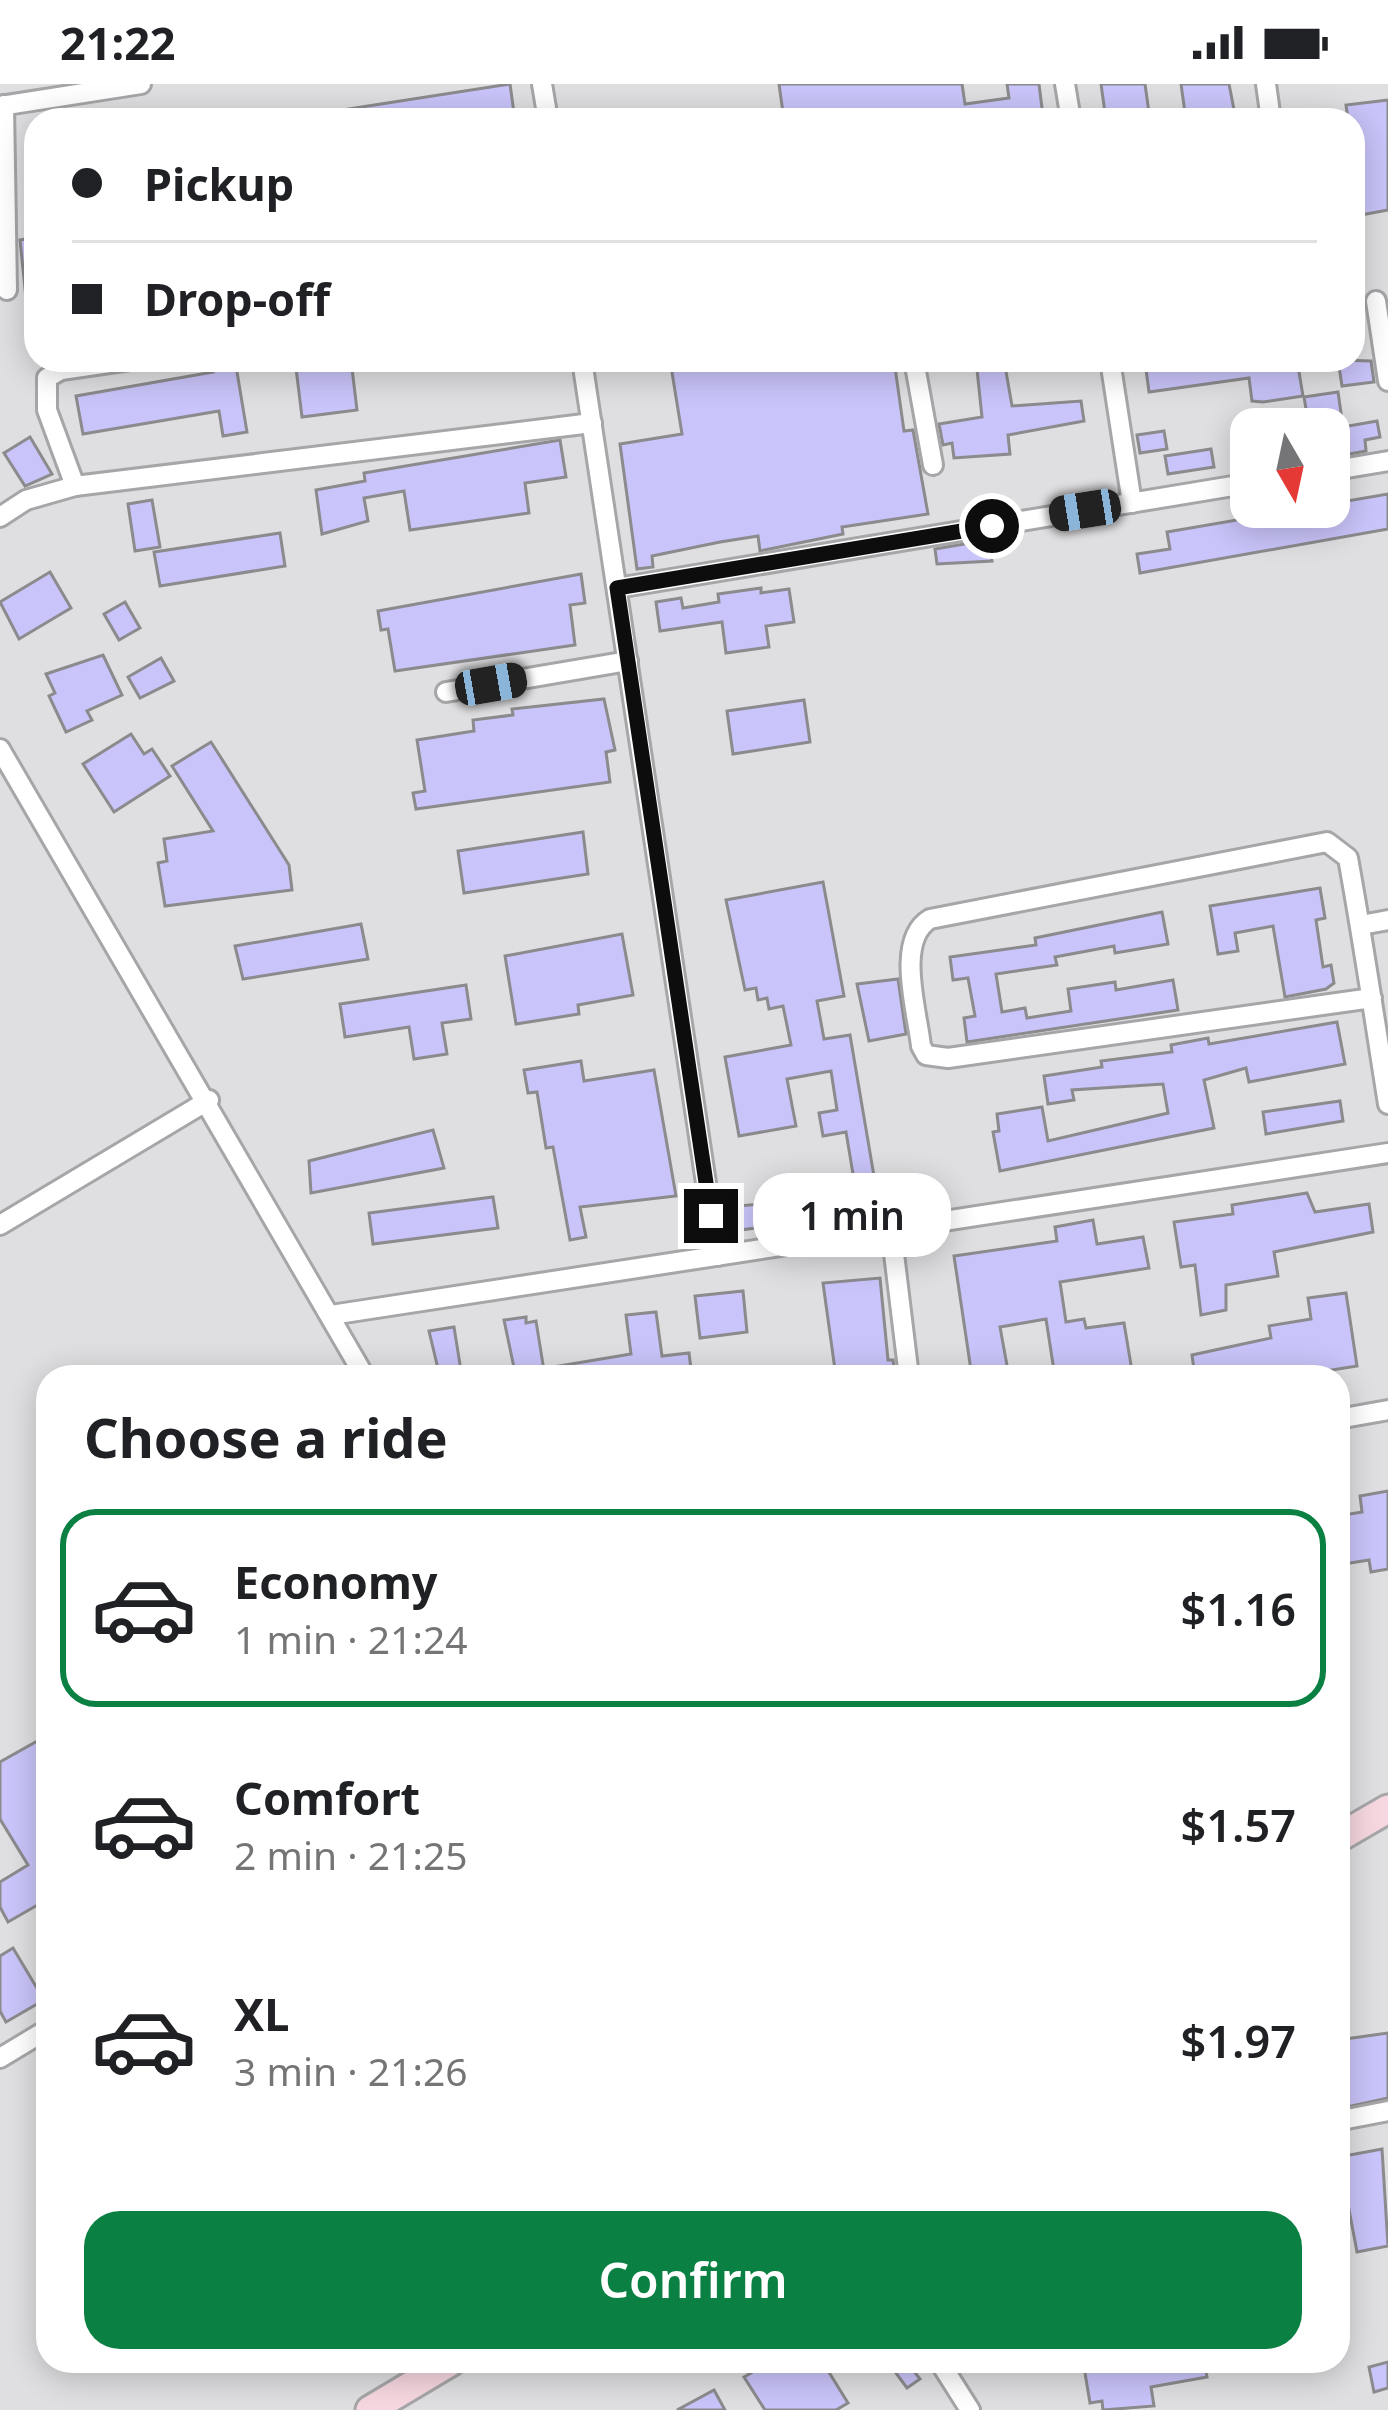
<!DOCTYPE html>
<meta charset="utf-8">
<style>
:root{--surface:#fff;--page:#f2f2f2;--text:#202124;--muted:#757577;--line:#e0e0e0;--accent:#0b8043}
body{margin:0;font-family:"Noto Sans",sans-serif;background:var(--page);color:var(--text);height:100vh;display:flex;flex-direction:column;font-size:45px;white-space:nowrap}
*{box-sizing:border-box;margin:0}
p{font-size:39px;color:var(--muted)}
.icon{flex:none;width:66px;height:66px;fill:none;stroke:currentColor;stroke-width:2;stroke-linecap:round;stroke-linejoin:round}
.map{position:relative;flex:1;overflow:hidden}
.drawer{position:absolute;left:36px;top:1281px;width:1314px;height:1008px;display:flex;flex-direction:column;background:var(--surface);border-radius:36px;box-shadow:0 6px 30px #0003}
.drawer>*{flex:none}
.banner{position:absolute;left:24px;top:24px;width:1341px;height:264px;border-radius:36px;box-shadow:0 6px 30px #0003;display:grid;align-content:center;height:264px;padding:0 48px;background:var(--surface)}
.needle{width:78px;rotate:171deg}
.fabs{position:absolute;left:1230px;top:324px;display:grid;gap:24px}
.fabs a{display:grid;place-items:center;width:120px;height:120px;border-radius:24px;background:var(--surface);box-shadow:0 6px 30px #0003;font-size:60px}
.end{position:absolute;width:54px;height:54px;margin:-27px;border:15px solid #0d0d0e;background:#fff;box-shadow:0 0 0 6px #fff}
.from{border-radius:50%}
.bubble{position:absolute;height:84px;border-radius:36px;background:var(--surface);box-shadow:0 6px 30px #0003;font-size:39px;font-weight:600;line-height:84px;text-align:center}
.car{position:absolute;width:36px;height:72px;margin:-36px -18px;border-radius:15px;box-shadow:0 0 9px 3px #0007;background:linear-gradient(#222 24%,#8ab4d8 0 40%,#222 0 76%,#8ab4d8 0 86%,#222 0)}
.banner b{display:flex;align-items:center;gap:42px;height:114px;font-size:45px}
.banner b+b{border-top:3px solid var(--line)}
.banner i{width:30px;height:30px;background:var(--text)}
ul{padding:0;list-style:none}
li{display:flex;align-items:center;gap:36px;height:198px;margin:0 24px 18px;padding:0 24px;border:6px solid transparent;border-radius:36px}
li div{flex:1}
li b{display:block;font-size:45px}
li em{font-style:normal;font-weight:600}
li.on{border-color:var(--accent)}
li>.icon{width:108px;height:108px;stroke-width:1.5}
h2{padding:0 48px;font-size:54px;line-height:144px}
.button{display:flex;gap:24px;margin-top:auto;padding:24px 48px}
.button a{flex:1;height:138px;border-radius:36px;background:var(--accent);color:#fff;font-size:48px;font-weight:600;line-height:138px;text-align:center}
.status{display:flex;justify-content:space-between;align-items:center;height:84px;padding:0 60px;background:var(--surface);direction:ltr}
.status svg{height:33px;fill:currentColor}
.map>svg:first-child{display:block}
.building{fill:#c9c4f9;stroke:#8b8a8d;stroke-width:3}
.lines{fill:none;stroke-linecap:round;stroke-linejoin:round}
.street-casing{stroke:#a6a6a8;stroke-width:24}
.secondary-casing{stroke:#a6a6a8;stroke-width:33}
.street{stroke:#fff;stroke-width:18}
.secondary{stroke:#f6d7df;stroke-width:27}
.route{stroke:#0d0d0e;stroke-width:15}
</style>
<div class="status"><b>21:22</b><svg viewBox="0 0 49 12"><path d="M0 12V9h3v3zM5 12V6h3v6zM10 12V3h3v9zM15 12V0h3v12zM26 1h20v11H26zM47 4h2v5h-2z"/></svg></div>
<div class="map">
<svg width="1388" height="2326" viewBox="0 0 1388 2326">
<rect width="100%" height="100%" fill="#dfdfe1"/>
<g class="building">
<path d="M510,0L515,36H343L342,26Z"/>
<path d="M779,0H962L965,20L1009,14L1007,0H1039L1043,32L784,36Z"/>
<path d="M1101,0H1145L1150,36H1106Z"/>
<path d="M1181,0H1229L1236,36H1186Z"/>
<path d="M1388,16V126L1361,131L1359,119L1353,120V36H1348L1346,21Z"/>
<path d="M36,153V233L28,234L20,156Z"/>
<path d="M235,276L247,348L223,352L219,327L83,350L76,312L213,288L211,279Z"/>
<path d="M295,276H351L357,326L302,333Z"/>
<path d="M670,276H894L904,347L913,346L928,430L842,443L843,450L760,467L758,452L720,458L652,472L653,483L637,485L620,360L682,350Z"/>
<path d="M976,276H1004L1012,322L1081,317L1084,337L1008,351L1010,370L954,374L952,359L943,361L939,340L982,333Z"/>
<path d="M1297,276L1303,312L1263,318L1252,317L1249,294L1149,308L1145,278Z"/>
<path d="M1338,276L1371,277L1374,298L1342,302Z"/>
<path d="M1338,308L1343,343L1377,337L1380,353L1365,356L1366,367L1333,373L1329,327L1307,331L1304,313Z"/>
<path d="M1164,347L1167,365L1140,369L1137,351Z"/>
<path d="M30,353L52,390L25,402L4,369Z"/>
<path d="M560,356L566,393L525,399L529,429L410,446L404,407L364,414L368,437L322,450L316,406L365,397L364,389Z"/>
<path d="M1211,365L1214,383L1168,390L1165,372Z"/>
<path d="M1388,410V445L1140,489L1137,470L1170,465L1167,448Z"/>
<path d="M152,416L160,463L135,467L128,420Z"/>
<path d="M280,449L285,482L160,502L154,468Z"/>
<path d="M988,456L992,477L937,480L935,465Z"/>
<path d="M50,488L71,524L19,555L0,518Z"/>
<path d="M581,490L585,519L570,521L575,561L395,587L388,545L381,546L378,527Z"/>
<path d="M761,504V509L789,505L794,538L766,542L769,563L726,569L722,538L660,547L656,518L681,514L683,524L719,518L718,510Z"/>
<path d="M125,518L140,544L119,556L104,530Z"/>
<path d="M103,571L122,611L87,627L92,636L66,648L49,612L55,609L46,590Z"/>
<path d="M161,574L174,597L140,614L128,593Z"/>
<path d="M604,615L615,666L606,668L610,698L416,725L413,709L425,707L417,656L474,647L473,636L513,631L512,625Z"/>
<path d="M804,616L810,658L733,670L727,627Z"/>
<path d="M131,650L144,670L152,665L170,692L114,728L83,680Z"/>
<path d="M211,658L289,781L292,806L165,822L158,779L167,777L164,755L213,747L172,682Z"/>
<path d="M583,748L588,790L464,809L458,767Z"/>
<path d="M823,798L844,912L817,917L824,955L850,951L875,1098L855,1102L846,1048L823,1052L819,1029L837,1026L831,987L787,995L796,1042L739,1052L725,973L791,961L783,922L769,925L767,914L758,916L756,904L745,906L726,816Z"/>
<path d="M1320,804L1325,834L1316,836L1323,883L1331,881L1334,899L1326,905L1285,913L1273,842L1235,849L1238,867L1218,870L1210,822Z"/>
<path d="M1162,828L1168,860L1115,869L1114,862L1055,873L1057,881L996,890L1002,928L1025,924L1027,934L1071,927L1068,905L1115,898L1116,906L1173,896L1178,926L967,958L964,934L975,932L968,894L953,896L950,873L1036,861L1035,854Z"/>
<path d="M361,840L368,875L243,895L235,862Z"/>
<path d="M622,850L633,911L578,921L579,930L516,940L505,872Z"/>
<path d="M898,895L906,950L869,957L857,900Z"/>
<path d="M466,901L471,935L442,939L447,970L414,975L409,943L345,953L340,920Z"/>
<path d="M1337,938L1345,980L1249,998L1246,984L1204,996L1214,1044L1000,1087L993,1048L999,1047L997,1030L1042,1023L1048,1057L1168,1029L1163,1000L1072,1006L1074,1016L1048,1020L1044,992L1102,983L1101,977L1172,968L1171,961L1208,954L1209,960Z"/>
<path d="M581,977L584,997L654,986L676,1112L580,1123L586,1153L570,1156L553,1063L546,1064L537,1008L528,1009L524,986Z"/>
<path d="M1340,1017L1343,1037L1266,1050L1263,1028Z"/>
<path d="M433,1046L444,1084L311,1109L309,1077Z"/>
<path d="M1307,1109L1315,1128L1369,1120L1373,1148L1274,1168L1278,1192L1226,1201V1226L1201,1231L1195,1181L1181,1183L1174,1138L1233,1130L1232,1121Z"/>
<path d="M493,1113L498,1144L373,1160L369,1129Z"/>
<path d="M761,1120L763,1143L740,1146L737,1122Z"/>
<path d="M1093,1136L1097,1160L1143,1153L1149,1184L1060,1198L1066,1238L1084,1235L1086,1244L1124,1239L1133,1293H1055L1046,1235L1000,1243L1008,1287L972,1293L954,1172L1057,1157L1055,1143Z"/>
<path d="M880,1194L888,1276H893L895,1293H836L823,1199Z"/>
<path d="M743,1207L747,1248L700,1254L695,1212Z"/>
<path d="M1346,1209L1357,1282L1288,1293H1195L1192,1271L1271,1254L1269,1242L1311,1235L1308,1214Z"/>
<path d="M656,1228L662,1272L689,1269L692,1293H548L547,1284L631,1270L626,1231Z"/>
<path d="M526,1233V1239L536,1237L545,1293H516L504,1236Z"/>
<path d="M454,1243L462,1293H440L429,1247Z"/>
<path d="M1388,1407V1485L1371,1488L1369,1476L1338,1481V1432L1362,1428L1360,1412Z"/>
<path d="M48,1651V1815L8,1838L0,1823V1798L28,1781L0,1735V1678Z"/>
<path d="M13,1864L44,1916L6,1938L0,1927V1872Z"/>
<path d="M1388,1949V2014L1338,2025V1956Z"/>
<path d="M1382,2065L1388,2162L1357,2168L1339,2073Z"/>
<path d="M744,2277H822L848,2319L836,2326H765L744,2293L751,2289Z"/>
<path d="M887,2277H906L920,2295L907,2304Z"/>
<path d="M1083,2277H1160V2283L1204,2277L1207,2293L1151,2303L1154,2322L1103,2326L1102,2317L1090,2319Z"/>
<path d="M1388,2278V2304L1374,2308L1369,2283Z"/>
<path d="M714,2306L725,2326H677Z"/>
</g>
<g class="lines">
<defs>
<g id="street">
<path d="M542,0L548,36"/>
<path d="M1065,0L1071,36"/>
<path d="M1266,0L1271,36"/>
<path d="M4,21L7,206"/>
<path d="M0,22L141,0"/>
<path d="M1376,217L1388,297"/>
<path d="M582,276L717,1172"/>
<path d="M914,276L933,381"/>
<path d="M1110,276L1132,419"/>
<path d="M1329,387L1388,377"/>
<path d="M75,402L47,326V294L61,286L130,276"/>
<path d="M0,433L26,416L75,402L592,339"/>
<path d="M617,504L1251,399"/>
<path d="M446,608L628,577"/>
<path d="M0,665L365,1293"/>
<path d="M1361,841L1388,836"/>
<path d="M1372,914L948,974L926,971L921,962C917,926 895,856 930,835L1327,758L1348,774C1363,856 1375,938 1388,1020"/>
<path d="M0,1141L209,1016"/>
<path d="M891,1145L909,1293"/>
<path d="M331,1231L1388,1069"/>
<path d="M1338,1335L1388,1326"/>
<path d="M0,1974L48,1945"/>
<path d="M1347,2035L1388,2027"/>
<path d="M939,2277L970,2326"/>
</g>
<g id="secondary">
<path d="M1338,1754L1388,1725"/>
<path d="M370,2326L452,2277"/>
</g>
</defs>
<use href="#street" class="street-casing"/>
<use href="#secondary" class="secondary-casing"/>
<use href="#street" class="street"/>
<use href="#secondary" class="secondary"/>
</g>
<g class="lines">
<path class="route" d="M711,1132L617,504L992,442"/>
</g>
</svg>
<div class="fabs">
<a><svg class="needle" viewBox="-14 -14 28 28"><path d="M0-13l5 13h-10z" fill="#e53935"/><path d="M0 13l5-13h-10z" fill="#757577"/></svg></a>
</div>
<i class="end from" style="left:992px;top:442px"></i>
<i class="end" style="left:711px;top:1132px"></i>
<div class="bubble" style="left:753px;top:1089px;width:198px">1 min</div>
<i class="car" style="left:1085px;top:426px;rotate:261deg"></i>
<i class="car" style="left:491px;top:600px;rotate:80deg"></i>
<div class="banner">
<b><i class="from"></i>Pickup</b>
<b><i></i>Drop-off</b>
</div>
<section class="drawer">
<h2>Choose a ride</h2>
<ul>
<li class="on"><svg class="icon" aria-label="car" viewBox="0 0 24 24"><path d="M5 17H2v-5l4-1 3-4h7l3 4 3 1v5h-3M9 17h6M6 11h13"/><circle cx="7" cy="17" r="2"/><circle cx="17" cy="17" r="2"/></svg><div><b>Economy</b><p>1 min · 21:24</p></div><em>$1.16</em></li>
<li><svg class="icon" aria-label="car" viewBox="0 0 24 24"><path d="M5 17H2v-5l4-1 3-4h7l3 4 3 1v5h-3M9 17h6M6 11h13"/><circle cx="7" cy="17" r="2"/><circle cx="17" cy="17" r="2"/></svg><div><b>Comfort</b><p>2 min · 21:25</p></div><em>$1.57</em></li>
<li><svg class="icon" aria-label="car" viewBox="0 0 24 24"><path d="M5 17H2v-5l4-1 3-4h7l3 4 3 1v5h-3M9 17h6M6 11h13"/><circle cx="7" cy="17" r="2"/><circle cx="17" cy="17" r="2"/></svg><div><b>XL</b><p>3 min · 21:26</p></div><em>$1.97</em></li>
</ul>
<div class="button"><a>Confirm</a></div>
</section>
</div>
